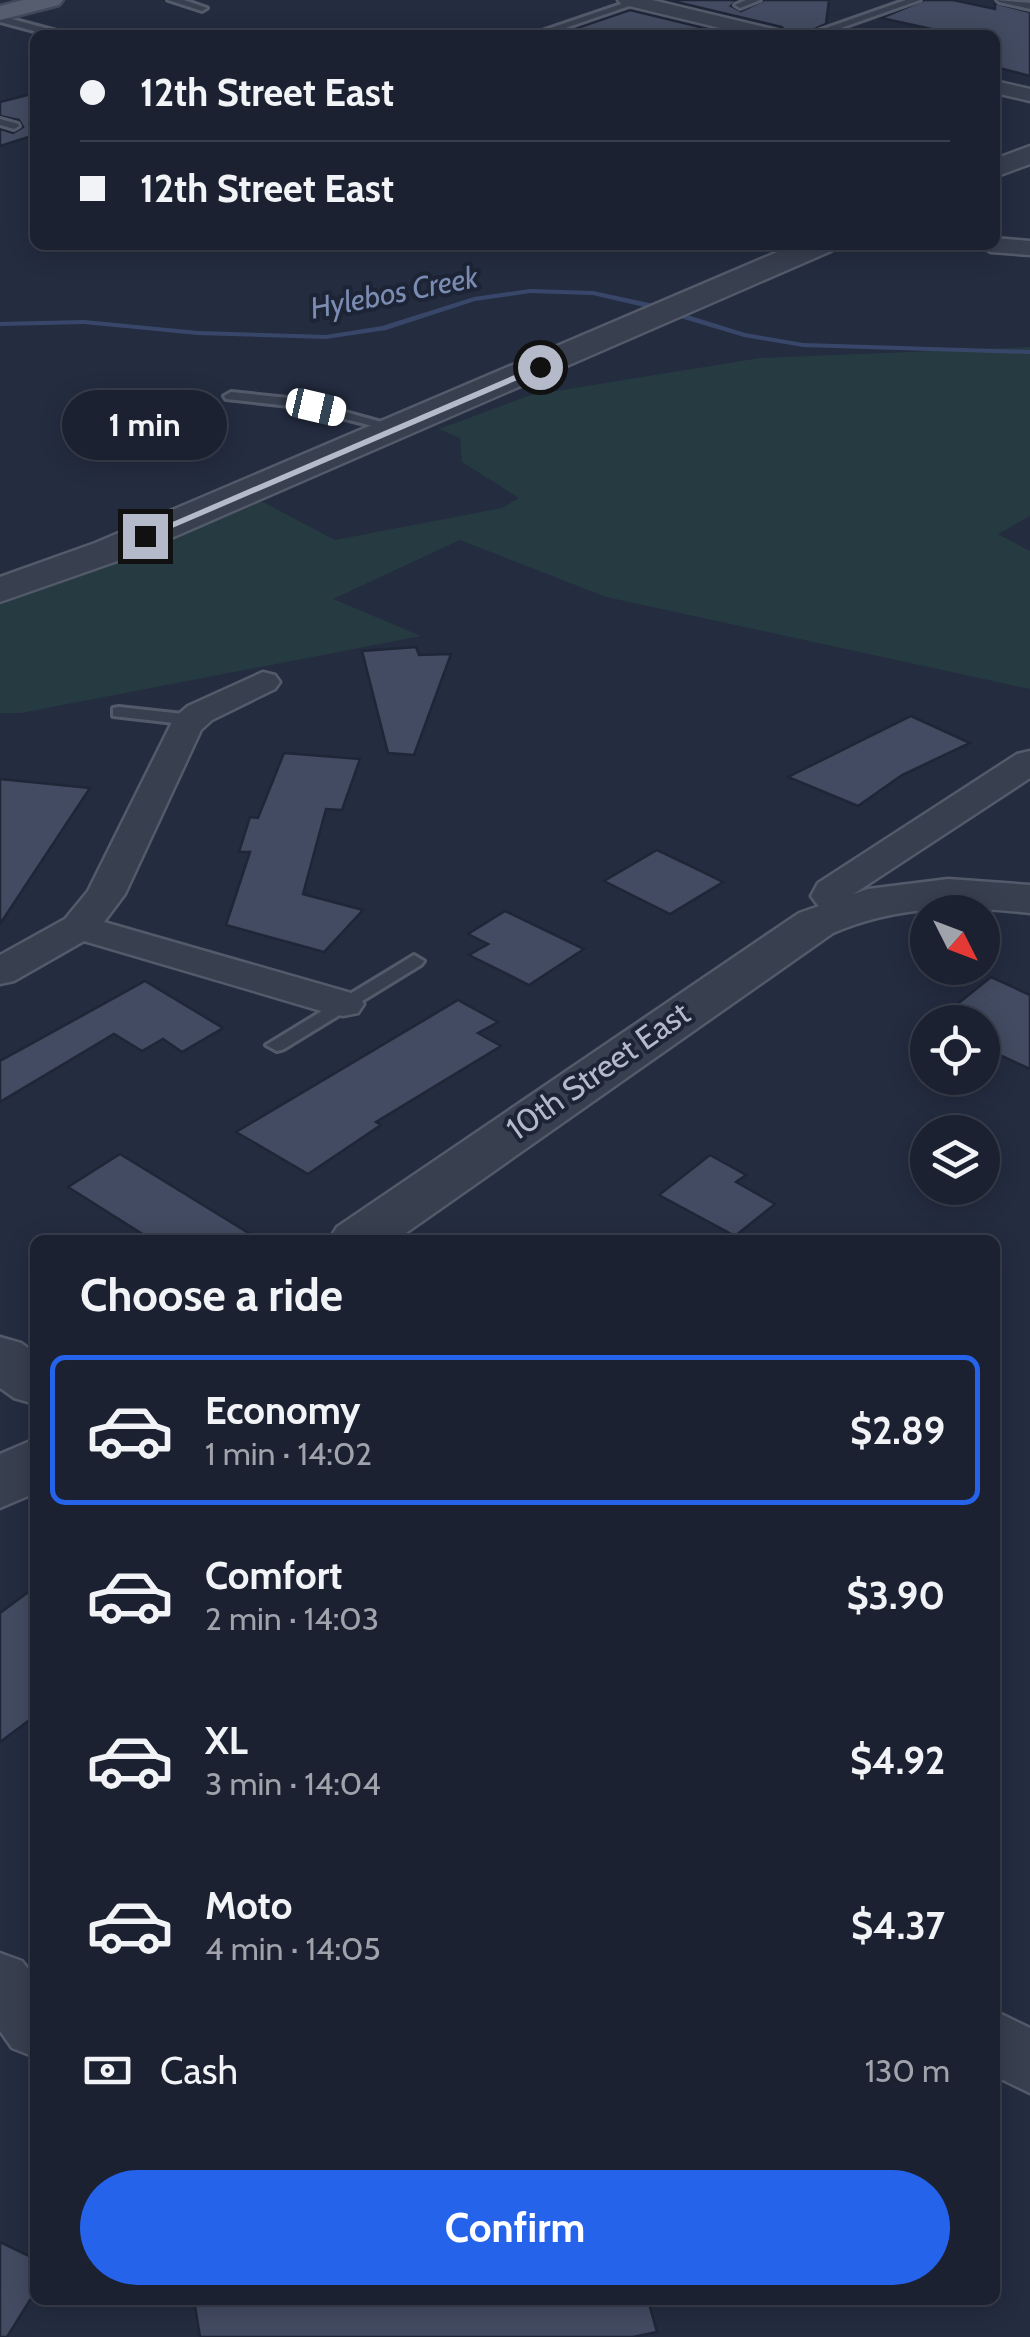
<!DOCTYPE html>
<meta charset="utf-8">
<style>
:root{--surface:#1b2130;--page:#282e3c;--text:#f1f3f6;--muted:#a0a3ab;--line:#393e4c;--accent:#2563eb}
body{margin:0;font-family:Cabin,sans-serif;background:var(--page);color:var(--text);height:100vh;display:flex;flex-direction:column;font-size:38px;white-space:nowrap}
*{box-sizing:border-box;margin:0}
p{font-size:32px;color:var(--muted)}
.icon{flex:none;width:55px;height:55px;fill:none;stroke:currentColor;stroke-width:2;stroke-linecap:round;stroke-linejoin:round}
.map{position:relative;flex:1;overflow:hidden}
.sheet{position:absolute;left:30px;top:1235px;width:970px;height:1070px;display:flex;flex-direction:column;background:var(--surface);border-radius:15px;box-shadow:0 5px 25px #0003,0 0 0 2px var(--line)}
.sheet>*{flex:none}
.hud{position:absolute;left:30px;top:30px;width:970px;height:220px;border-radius:15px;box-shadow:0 5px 25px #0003,0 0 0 2px var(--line);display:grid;align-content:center;height:220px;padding:0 50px;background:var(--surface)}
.needle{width:65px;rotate:132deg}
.fabs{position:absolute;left:910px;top:895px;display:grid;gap:20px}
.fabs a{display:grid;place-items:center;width:90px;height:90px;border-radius:50%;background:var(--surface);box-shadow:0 5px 25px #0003,0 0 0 2px var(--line);font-size:50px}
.end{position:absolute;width:45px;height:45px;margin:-22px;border:12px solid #b4baca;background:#111;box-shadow:0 0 0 5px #111}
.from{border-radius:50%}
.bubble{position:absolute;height:70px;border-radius:35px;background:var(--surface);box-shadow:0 5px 25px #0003,0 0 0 2px var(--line);font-size:32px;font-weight:700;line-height:70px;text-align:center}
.car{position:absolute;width:30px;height:60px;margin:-30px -15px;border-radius:12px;box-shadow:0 0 8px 2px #0007;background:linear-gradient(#fff 24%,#345 0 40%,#fff 0 76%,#345 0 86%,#fff 0)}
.hud b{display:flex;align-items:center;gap:35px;height:95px;font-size:38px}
.hud b+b{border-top:2px solid var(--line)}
.hud i{width:25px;height:25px;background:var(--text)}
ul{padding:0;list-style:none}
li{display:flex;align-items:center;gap:30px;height:150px;margin:0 20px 15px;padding:0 30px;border:5px solid transparent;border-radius:15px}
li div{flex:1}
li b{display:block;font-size:38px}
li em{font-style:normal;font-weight:700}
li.on{border-color:var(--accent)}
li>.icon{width:90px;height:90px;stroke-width:1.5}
h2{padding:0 50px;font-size:45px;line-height:120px}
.pay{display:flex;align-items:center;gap:25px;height:110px;padding:0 50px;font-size:38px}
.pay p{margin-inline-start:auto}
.button{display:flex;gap:20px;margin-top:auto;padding:20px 50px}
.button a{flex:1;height:115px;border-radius:60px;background:var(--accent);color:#fff;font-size:40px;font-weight:700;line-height:115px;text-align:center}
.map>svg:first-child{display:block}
.green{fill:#263a41}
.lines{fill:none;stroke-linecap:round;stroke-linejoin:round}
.stream{fill:#384769;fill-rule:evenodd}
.building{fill:#434b62;stroke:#1f2637;stroke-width:2.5}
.service-casing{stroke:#535a6a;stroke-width:6}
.minor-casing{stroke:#535a6a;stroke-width:5}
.tertiary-casing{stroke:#535a6a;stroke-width:5}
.primary-casing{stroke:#414859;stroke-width:5}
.service{fill:#383f4f;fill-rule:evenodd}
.minor{fill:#383f4f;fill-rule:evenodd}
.tertiary{fill:#383f4f;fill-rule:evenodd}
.primary{fill:#565d6f;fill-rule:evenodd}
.route{fill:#b4baca}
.labels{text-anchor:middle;stroke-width:8;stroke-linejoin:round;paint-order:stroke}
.far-water-label{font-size:30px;font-style:italic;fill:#7b8cb2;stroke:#1d2435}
.street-label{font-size:32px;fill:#b4baca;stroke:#1d2435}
</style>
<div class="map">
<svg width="1030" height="2337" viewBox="0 0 1030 2337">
<rect width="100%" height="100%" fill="#242c40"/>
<path class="green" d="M1030,347V516L998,534L1030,551V689L606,597L460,540L333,599L421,636L21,713H0V605L92,571L259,500L335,540L502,508L519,498L462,462L460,438L439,429L531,395L760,358Z"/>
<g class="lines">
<path class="stream" d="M530,289L593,291L649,303L745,333L803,343L1030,350V354L803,347L744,337L644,307L593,295L530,293L475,301L386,330L326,339L198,335L84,324L0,326V322L84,320L198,331L326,335L382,326L474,297Z"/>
</g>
<g class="building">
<path d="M668,0H737L731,6L741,11L764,0H829L826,24L802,35H788L782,27Z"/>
<path d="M924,0H953L995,9V3L1030,12V76L995,67V35H959L881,18Z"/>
<path d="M630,10L733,35H573L574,29Z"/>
<path d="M35,93V135L0,146V129L13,133L23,127L19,120L0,116V102Z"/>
<path d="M416,647L419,655L451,654L414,755L388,753L362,651Z"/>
<path d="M911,716L970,743L902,775L858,806L788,777Z"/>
<path d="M284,753L360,759L342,810L326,809L303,894L363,910L324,952L226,925L250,852H239L250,817L258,818Z"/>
<path d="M0,779L90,788L0,924Z"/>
<path d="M657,850L701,871L723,882L670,914L604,881Z"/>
<path d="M505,911L584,949L529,985L469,955L488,944L468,934Z"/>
<path d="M991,977L1030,995V1069L982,1047V1022H935Z"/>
<path d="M145,981L223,1028L182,1052L163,1039L142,1051L114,1034L0,1102V1061Z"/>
<path d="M458,1000L498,1022L478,1033L501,1046L376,1122L381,1125L308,1174L236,1132Z"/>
<path d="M120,1154L260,1240H152L68,1187Z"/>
<path d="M710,1155L746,1175L736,1182L775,1204L735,1236L659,1195Z"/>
<path d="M35,1587V1716L0,1742V1613Z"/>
<path d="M0,2242L35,2259V2292L7,2337H0Z"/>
<path d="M194,2300H648L657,2332L633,2337H200Z"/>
</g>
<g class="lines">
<defs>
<g id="service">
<path d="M168,0H184L207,8L202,11Z"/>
<path d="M633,0L641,2L545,35H530Z"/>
<path d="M746,0H760L740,8L735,5Z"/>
<path d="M906,0H920L821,35H806Z"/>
<path d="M997,0L1030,3V9L999,2Z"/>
<path d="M0,16L64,33L65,35H49L0,22Z"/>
<path d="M0,119L18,124L19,126L14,129L0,125Z"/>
<path d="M231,392L298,399L403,428L396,432L298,407L226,399L224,396Z"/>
<path d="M119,707L192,715L201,720L192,725L113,716V708Z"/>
<path d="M414,955L424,961L421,965L284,1049L277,1051L266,1045Z"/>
</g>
<g id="minor">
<path d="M618,0H652L781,31L784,35H749L621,4Z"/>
<path d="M995,81L1030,89V101L995,93Z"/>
<path d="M995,238L1030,241V255L991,252L979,245H995Z"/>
<path d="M263,672L275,675L280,682L275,689L212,720L201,730L125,894L104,922L358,995L364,1004L358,1013L343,1016L328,1013L84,941L14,981L0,984V955L65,919L88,891L174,718L188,706Z"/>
<path d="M1030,751V778L852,895L864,909L858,917C836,923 823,914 811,896L818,883L1017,754Z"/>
<path d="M0,1953L22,1961L35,1978V2057L12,2048L0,2031Z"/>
<path d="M995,2011L1030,2028V2093L995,2076Z"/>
</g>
<g id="tertiary">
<path d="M1030,146V164L995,177V159Z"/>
<path d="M794,245H835L831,251L123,559L0,602V577L95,543Z"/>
<path d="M948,879L1030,885V913C961,905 898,905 833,933L396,1240H329L337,1227L799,913L868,889Z"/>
<path d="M0,1337L21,1343L35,1353V1404L14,1398L0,1388Z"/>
<path d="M35,1439V1493L0,1508V1454Z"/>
</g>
<path id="primary" d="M23,0H63L59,5L0,20V6Z"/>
</defs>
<use href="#service" class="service-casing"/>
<use href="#minor" class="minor-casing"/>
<use href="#tertiary" class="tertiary-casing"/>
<use href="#primary" class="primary-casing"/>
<use href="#service" class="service"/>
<use href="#minor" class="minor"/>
<use href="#tertiary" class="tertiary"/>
<use href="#primary" class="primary"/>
</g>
<path class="route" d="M540,364L543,369L149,538L140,536Z"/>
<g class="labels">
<g class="far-water-label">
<text transform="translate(394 293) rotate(-11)" y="10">Hylebos Creek</text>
</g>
<g class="street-label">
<text transform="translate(598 1071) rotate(-35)" y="11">10th Street East</text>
</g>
</g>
</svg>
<div class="fabs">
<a><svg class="needle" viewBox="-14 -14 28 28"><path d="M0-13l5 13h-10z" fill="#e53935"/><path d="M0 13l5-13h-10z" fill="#a0a3ab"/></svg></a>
<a><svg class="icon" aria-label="locate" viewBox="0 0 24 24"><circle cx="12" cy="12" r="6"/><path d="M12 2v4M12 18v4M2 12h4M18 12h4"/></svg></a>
<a><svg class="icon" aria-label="layers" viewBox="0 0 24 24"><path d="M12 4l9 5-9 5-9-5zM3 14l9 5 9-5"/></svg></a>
</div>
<i class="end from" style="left:540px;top:367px"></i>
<i class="end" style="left:145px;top:536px"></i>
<div class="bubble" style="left:62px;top:390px;width:165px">1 min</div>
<i class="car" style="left:316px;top:407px;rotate:103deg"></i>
<div class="hud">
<b><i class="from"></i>12th Street East</b>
<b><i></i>12th Street East</b>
</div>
<section class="sheet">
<h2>Choose a ride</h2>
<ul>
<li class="on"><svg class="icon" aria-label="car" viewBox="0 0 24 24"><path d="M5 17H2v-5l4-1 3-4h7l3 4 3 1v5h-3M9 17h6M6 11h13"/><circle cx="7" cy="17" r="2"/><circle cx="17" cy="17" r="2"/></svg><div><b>Economy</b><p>1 min · 14:02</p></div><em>$2.89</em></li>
<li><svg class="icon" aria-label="car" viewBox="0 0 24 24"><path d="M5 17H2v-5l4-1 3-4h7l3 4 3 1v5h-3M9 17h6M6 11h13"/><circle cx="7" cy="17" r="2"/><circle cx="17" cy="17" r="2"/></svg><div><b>Comfort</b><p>2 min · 14:03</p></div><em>$3.90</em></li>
<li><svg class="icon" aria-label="car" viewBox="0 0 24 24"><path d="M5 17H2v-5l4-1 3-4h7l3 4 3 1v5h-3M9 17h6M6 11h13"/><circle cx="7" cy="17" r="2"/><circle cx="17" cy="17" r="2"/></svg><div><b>XL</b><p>3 min · 14:04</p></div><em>$4.92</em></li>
<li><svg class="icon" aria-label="car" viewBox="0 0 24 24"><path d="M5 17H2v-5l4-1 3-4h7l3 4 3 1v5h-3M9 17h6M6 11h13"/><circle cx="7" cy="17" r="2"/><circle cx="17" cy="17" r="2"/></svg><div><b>Moto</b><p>4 min · 14:05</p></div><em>$4.37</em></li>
</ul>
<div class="pay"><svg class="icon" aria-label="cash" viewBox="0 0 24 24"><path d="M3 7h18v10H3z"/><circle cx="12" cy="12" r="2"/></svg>Cash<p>130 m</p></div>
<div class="button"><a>Confirm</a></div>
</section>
</div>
